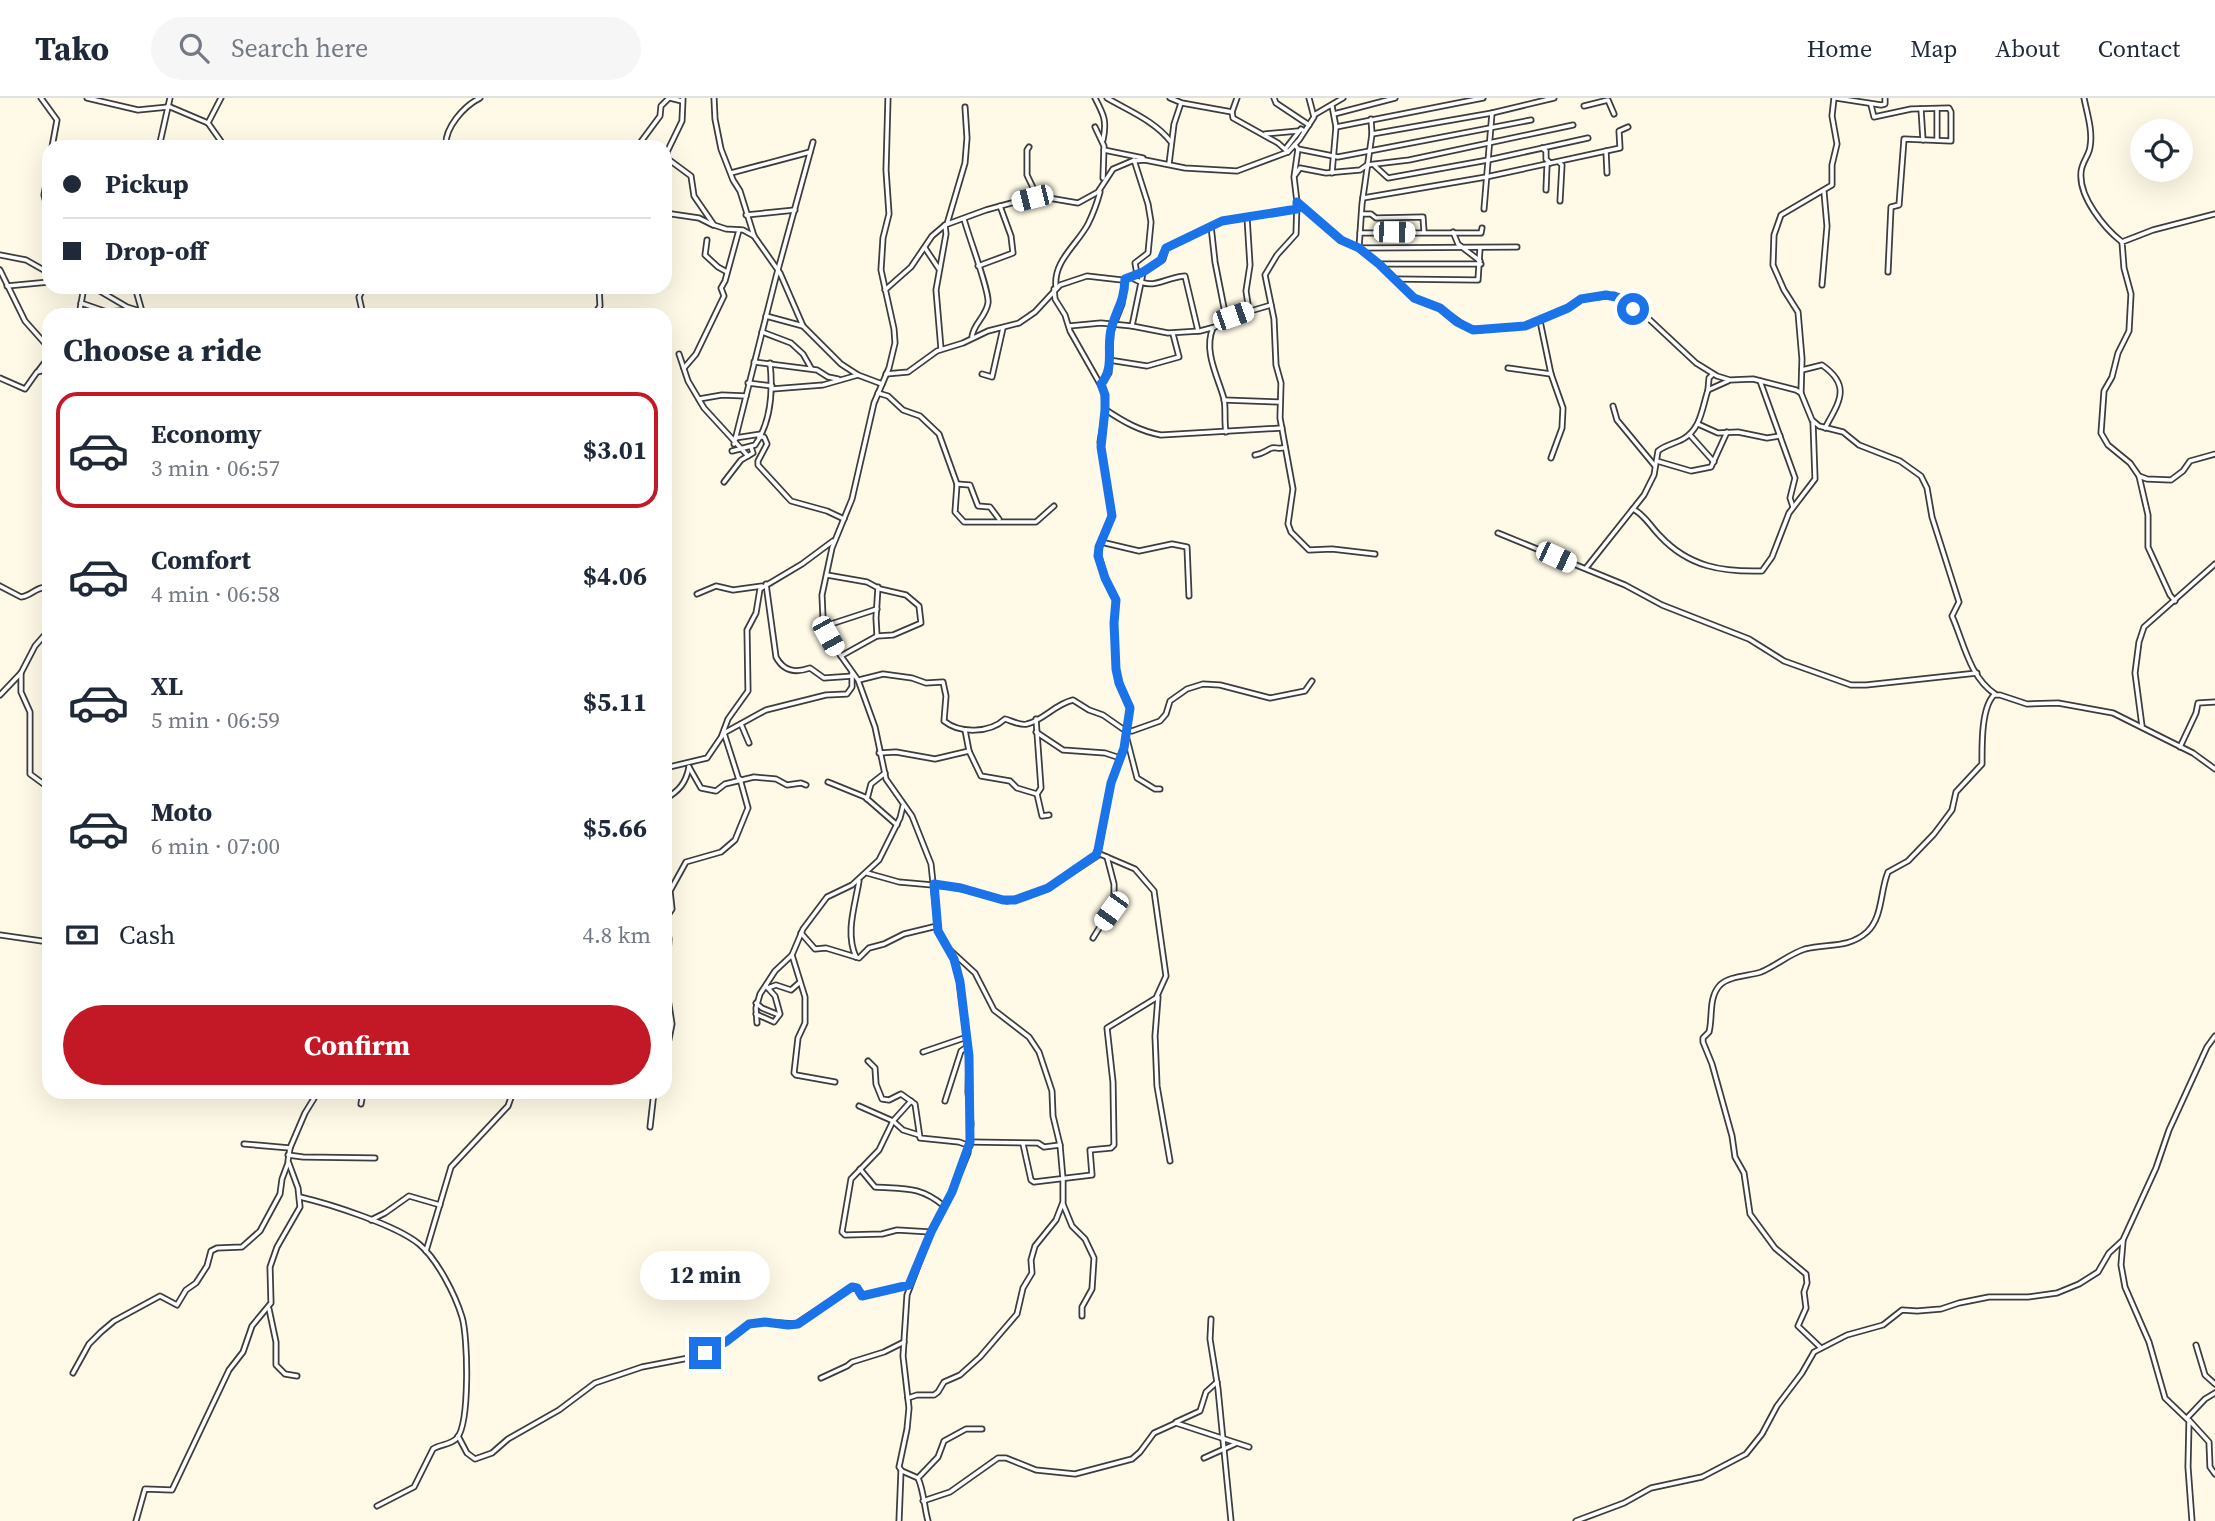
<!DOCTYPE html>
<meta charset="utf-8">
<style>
:root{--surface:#fff;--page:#f6f6f7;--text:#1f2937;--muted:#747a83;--line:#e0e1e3;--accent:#c31927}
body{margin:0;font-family:"Source Serif 4",serif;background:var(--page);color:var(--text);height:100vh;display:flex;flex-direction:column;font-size:26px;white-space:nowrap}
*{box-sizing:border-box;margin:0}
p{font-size:23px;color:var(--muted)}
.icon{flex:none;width:38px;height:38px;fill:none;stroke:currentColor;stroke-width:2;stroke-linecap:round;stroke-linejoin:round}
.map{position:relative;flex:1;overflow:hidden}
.details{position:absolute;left:42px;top:210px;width:630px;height:791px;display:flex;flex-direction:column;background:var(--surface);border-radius:21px;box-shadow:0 7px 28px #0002}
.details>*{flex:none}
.banner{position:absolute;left:42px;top:42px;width:630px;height:154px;border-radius:21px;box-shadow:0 7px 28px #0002;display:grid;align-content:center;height:154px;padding:0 21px;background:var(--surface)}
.controls{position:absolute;left:2130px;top:21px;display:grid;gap:14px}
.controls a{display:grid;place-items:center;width:63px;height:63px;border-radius:50%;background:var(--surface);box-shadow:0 7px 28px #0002;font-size:35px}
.end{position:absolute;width:32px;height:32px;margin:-16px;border:9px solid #1a73e8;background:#fff;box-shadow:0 0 0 4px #fff}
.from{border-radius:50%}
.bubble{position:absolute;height:49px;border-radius:24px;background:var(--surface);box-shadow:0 7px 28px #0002;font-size:23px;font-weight:700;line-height:49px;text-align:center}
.car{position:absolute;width:21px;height:42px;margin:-21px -10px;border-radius:9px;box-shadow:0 0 5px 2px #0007;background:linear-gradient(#fff 24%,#345 0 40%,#fff 0 76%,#345 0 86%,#fff 0)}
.banner b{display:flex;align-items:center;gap:24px;height:66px;font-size:26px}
.banner b+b{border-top:2px solid var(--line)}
.banner i{width:18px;height:18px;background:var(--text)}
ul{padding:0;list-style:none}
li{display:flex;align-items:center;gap:21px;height:116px;margin:0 14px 10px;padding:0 7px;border:4px solid transparent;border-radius:21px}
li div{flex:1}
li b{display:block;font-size:26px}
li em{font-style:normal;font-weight:700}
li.active{border-color:var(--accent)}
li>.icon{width:63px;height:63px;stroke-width:1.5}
h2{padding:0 21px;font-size:32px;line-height:84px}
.pay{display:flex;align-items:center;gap:18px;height:77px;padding:0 21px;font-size:26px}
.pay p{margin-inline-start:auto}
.action{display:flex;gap:14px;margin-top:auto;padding:14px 21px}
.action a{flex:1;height:80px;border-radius:42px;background:var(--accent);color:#fff;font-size:28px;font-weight:700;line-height:80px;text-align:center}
header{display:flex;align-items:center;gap:42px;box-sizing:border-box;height:98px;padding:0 35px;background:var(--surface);border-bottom:2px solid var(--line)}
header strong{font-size:33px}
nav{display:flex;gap:38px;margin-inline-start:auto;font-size:24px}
.search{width:490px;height:63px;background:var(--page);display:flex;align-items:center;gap:18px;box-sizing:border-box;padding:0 24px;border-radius:38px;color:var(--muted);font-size:26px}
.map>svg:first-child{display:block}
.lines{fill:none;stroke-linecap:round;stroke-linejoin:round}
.minor-casing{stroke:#3d3d3d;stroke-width:7}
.minor{stroke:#fff;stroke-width:3.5}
.route{stroke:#1a73e8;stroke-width:9}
</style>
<header>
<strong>Tako</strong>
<div class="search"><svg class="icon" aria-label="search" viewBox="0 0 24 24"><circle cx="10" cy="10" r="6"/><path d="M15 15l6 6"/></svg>Search here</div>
<nav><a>Home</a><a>Map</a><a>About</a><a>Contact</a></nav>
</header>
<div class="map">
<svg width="2215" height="1423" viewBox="0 0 2215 1423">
<rect width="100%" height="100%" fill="#fffae7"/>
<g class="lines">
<defs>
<g id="minor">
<path d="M41,0L57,22L52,49"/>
<path d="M87,0L138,12L168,9"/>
<path d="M670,0L682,3"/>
<path d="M683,0L682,23L667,54L668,61L691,78L694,98L714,127L726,131L743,132L754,138"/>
<path d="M714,0L715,21L721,51L733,82L740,93L754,138L780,175L803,228L841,266L858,277L882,286"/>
<path d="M888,0L886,72L889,116L883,140L881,172L894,231L895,245L889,270L874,305L852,401L832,450L822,497L823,520L836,551L858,582L875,629L886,681L912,718L931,766L938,833L952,856L958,874L969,959L968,994L971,1026L968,1055L952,1094L930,1136L907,1197L903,1258L909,1310L907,1331L899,1369L902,1373L918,1380C924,1393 924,1409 928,1423"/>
<path d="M1095,0C1104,17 1107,23 1103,42"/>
<path d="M1107,0C1129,13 1155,23 1171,44"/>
<path d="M1170,0L1182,5L1232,14"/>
<path d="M1237,0L1232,14L1233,20L1278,45L1288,54"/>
<path d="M1274,0L1276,5L1309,27"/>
<path d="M1836,0L1881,7L1885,6V0"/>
<path d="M2084,0C2087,15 2093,33 2090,49C2089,58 2081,65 2081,75C2079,99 2104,130 2122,144"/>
<path d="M1871,7L1874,19L1911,11L1949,10L1951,14V43L1904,41L1899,107L1891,109L1888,174"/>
<path d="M168,8L208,25L225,49"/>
<path d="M1332,8L1336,29L1332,75"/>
<path d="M1584,8L1608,2L1614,16"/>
<path d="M1921,11L1923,42"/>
<path d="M1937,11V42"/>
<path d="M1334,16L1395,0"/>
<path d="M1314,17L1343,0"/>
<path d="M1371,21L1372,36L1362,106L1359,150L1517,149"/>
<path d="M208,25L221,0"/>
<path d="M1095,29L1104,48L1103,80"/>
<path d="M1336,29L1483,0"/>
<path d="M1265,36L1298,33"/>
<path d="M1372,36L1492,15L1554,0"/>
<path d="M1295,47L1298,51L1294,79L1297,104L1296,136L1277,157L1265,177L1274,221L1276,267L1281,285L1280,320L1293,391L1288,426L1291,434L1309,452L1332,451L1375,456"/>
<path d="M159,49L170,0"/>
<path d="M446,49C444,30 464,8 480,0"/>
<path d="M637,49L660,18L661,8L669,0"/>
<path d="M1029,49L1027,52V77L1037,98"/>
<path d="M1286,50L1301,31L1304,33"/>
<path d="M1542,50L1546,53V61L1550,65"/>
<path d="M1298,51L1338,59L1531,22"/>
<path d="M1104,52L1143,60"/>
<path d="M1606,53L1607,75"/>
<path d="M1134,62L1148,106L1151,124L1148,155L1135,165L1137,176"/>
<path d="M1559,64L1562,67L1560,103"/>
<path d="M1169,66L1174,26L1181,5"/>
<path d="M1375,68L1388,80L1488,62L1588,40"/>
<path d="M49,70L44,97L49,116"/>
<path d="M731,75L810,54"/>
<path d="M1295,77L1300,70L1326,75L1360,72L1367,67L1409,62L1573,27"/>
<path d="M1546,92L1547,67"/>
<path d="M1363,100L1486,79L1620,50L1619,33L1628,29"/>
<path d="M1297,104L1341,142L1359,150L1379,166L1414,200L1440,210L1468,230L1479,232L1525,228L1568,210L1581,201L1614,197L1624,201L1635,213L1650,222L1696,265L1717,278L1730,282L1753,281L1796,292L1801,295L1812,322L1819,328L1843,334L1859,347L1900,363L1921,378L1927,390L1932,419L1959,504L1952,518C1964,545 1969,578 1995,596"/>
<path d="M1484,111L1492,15"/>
<path d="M665,115L699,120L713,127"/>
<path d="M1362,116H1371L1376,120L1423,119L1424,134"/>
<path d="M746,117L795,112"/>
<path d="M1247,119L1250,167L1246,193L1249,213"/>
<path d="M964,121C968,137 990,194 988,205C986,219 973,226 972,239"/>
<path d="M947,126L965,65L967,40L965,9"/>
<path d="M1211,128L1215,164L1226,220"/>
<path d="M1453,134L1458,146L1480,163"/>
<path d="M1360,135H1481L1482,130"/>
<path d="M707,142L705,157L718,169L727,174"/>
<path d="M925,150L939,171"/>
<path d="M0,157L26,162L49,175"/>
<path d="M1379,166H1481"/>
<path d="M978,168L1013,155L1011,138L1000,108"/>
<path d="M0,172L25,223L49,250"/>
<path d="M1131,179C1154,194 1161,180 1185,178L1198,233"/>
<path d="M1394,181L1478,182L1480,150"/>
<path d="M1822,187L1827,128L1824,94"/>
<path d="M7,188L49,184"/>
<path d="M93,189L127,209L143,214"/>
<path d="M135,189L143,217"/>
<path d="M1056,189C1053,163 1077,147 1088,126C1093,116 1097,105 1100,94"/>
<path d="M1054,191L1055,201L1065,217L1070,233L1104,293L1105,315L1100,344L1112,416L1099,449V458L1105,480L1116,502L1114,525L1116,571L1119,585L1130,608L1124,650L1111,685L1099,750L1096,757"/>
<path d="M885,192L911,169L932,138L945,127L986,112L1037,98L1078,105L1098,94L1113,71L1132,63L1145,62L1185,70L1237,73L1288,54L1299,42L1314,19L1309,0"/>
<path d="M81,205L107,214L132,212"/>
<path d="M79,217L84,189"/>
<path d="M363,217L359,199L364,189"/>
<path d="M594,217L600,208L599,189"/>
<path d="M766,218L803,228"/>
<path d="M1540,223L1551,276L1563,310L1562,330L1551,360"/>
<path d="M1069,228L1101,225L1132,228L1168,235L1200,233L1215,229L1230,219L1271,207"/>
<path d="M1132,228L1143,175"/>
<path d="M1213,230C1203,253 1218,279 1224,301C1226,311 1224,323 1226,334"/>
<path d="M762,234L791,245L803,256L811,270"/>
<path d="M941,251L936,192L946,136L945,127"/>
<path d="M679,256L688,283L704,310L748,358"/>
<path d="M1109,262L1147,268L1179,259L1173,236"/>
<path d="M754,264L817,272L828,279L838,281"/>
<path d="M684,270L696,256L724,198L721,190L725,183L739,132"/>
<path d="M1508,270L1551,276"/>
<path d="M39,272L49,259"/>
<path d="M1802,272L1822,267C1852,288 1839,304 1825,330"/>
<path d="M886,276L908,274L937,253L963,245L988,233L1019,225L1035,214L1060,187L1087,178L1122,182L1142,175L1163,161L1166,150L1222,123L1297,111"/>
<path d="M982,276L992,279L1003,230"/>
<path d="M0,280L25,291L37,274L49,271"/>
<path d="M1760,283L1795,380L1790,400L1793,409"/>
<path d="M748,285L772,288"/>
<path d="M1101,285L1109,275L1111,234L1122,206L1125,181"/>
<path d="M772,291L823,287L858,277"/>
<path d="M1708,292L1709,280L1713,276"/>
<path d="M878,295L888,298L903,312L920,318L939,336L957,386L955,414L964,424H1036L1054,408"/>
<path d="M1801,295L1802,261L1798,214L1784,192L1773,167L1774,137L1781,117L1832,87V67L1837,46L1832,18L1834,0"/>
<path d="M699,301L722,297L746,298"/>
<path d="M1224,302L1280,304"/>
<path d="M1613,308L1617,322L1655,368"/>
<path d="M1106,312C1124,324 1140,333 1161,337L1282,330"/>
<path d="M1698,326L1718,335L1738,334L1767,340L1780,338"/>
<path d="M1690,337L1714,364"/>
<path d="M759,339H764L767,346L758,363V367L791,403L827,413L844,421"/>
<path d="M735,340L761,336"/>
<path d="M734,346L776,179L813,44"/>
<path d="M732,353L755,347C771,324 773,293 770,265"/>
<path d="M1255,357C1263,356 1266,352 1272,350C1277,349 1280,352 1285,349"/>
<path d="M1657,363L1691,373L1711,369L1727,334"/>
<path d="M2139,378L2147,381L2171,382L2183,373L2190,363L2215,356"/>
<path d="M724,384L741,362L753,355L751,349"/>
<path d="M957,386L970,387L978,408L990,409L999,421"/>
<path d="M1633,411C1645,417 1650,428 1660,438C1689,469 1722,474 1762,473L1772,459L1789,415L1815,381L1813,324"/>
<path d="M1498,435L1625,487L1662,507L1749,541L1784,563L1851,587H1866L1977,575"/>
<path d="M1101,444L1139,453L1172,446L1187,449L1189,498"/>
<path d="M1586,470L1644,397L1654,377L1658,353C1665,347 1674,346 1683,341C1701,331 1702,310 1708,292L1728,283"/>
<path d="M827,477L867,484L880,491L906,497L919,508L921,525L893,537L877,538L841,558"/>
<path d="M766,486L776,559C784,574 796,575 810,570L824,580L853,578"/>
<path d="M0,488L21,499C32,498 36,488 49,489"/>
<path d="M697,496L716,488L733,492L762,488"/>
<path d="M2175,503L2170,497L2148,449V417L2139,378L2130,365L2108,347L2101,335L2104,293L2112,279L2118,255L2129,233L2131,196L2124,170L2122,144L2153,132L2215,116"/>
<path d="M825,528L877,511"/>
<path d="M877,538L876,520L878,489"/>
<path d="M21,575V594L30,614V676L49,690"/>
<path d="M859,582L883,576L912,580L926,585L943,584L946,598L944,623C960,636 990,635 1005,621C1012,623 1021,628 1027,626C1044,622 1055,606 1073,602L1089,612L1103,617L1123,631L1132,633L1160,623L1166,616L1170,603L1187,591L1203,586L1220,587L1270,600L1305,593L1312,583"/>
<path d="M0,597L21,575L35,548L49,532"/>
<path d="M1036,621L1041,690L1037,696L1042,718L1049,717"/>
<path d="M741,626L749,645"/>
<path d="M2142,628L2135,575L2139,544L2144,529L2215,466"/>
<path d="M965,632L969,653L981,678L1010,683L1017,690L1037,696"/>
<path d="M1036,634L1063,652L1105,655L1120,660"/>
<path d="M724,635L739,682"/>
<path d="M722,637L728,621L748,593L747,532L756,515L760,491L802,466L833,443"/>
<path d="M1127,641L1137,680L1155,691H1160"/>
<path d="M2180,649L2196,615L2198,605L2215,604"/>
<path d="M879,655L896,654L935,661L969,653"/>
<path d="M689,669L701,690L716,693L725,686L754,679L776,681L787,687L801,685L806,687"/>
<path d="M665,670L707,660L724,635L766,612L826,597L847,596L852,589V575"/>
<path d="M828,684L865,699L897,727"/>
<path d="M665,701C679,693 686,685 689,669"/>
<path d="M867,701L871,686L885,675"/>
<path d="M867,775L899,784L955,789L1007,803L1025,799L1048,790L1100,756L1135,771L1154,793L1166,878L1156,900L1107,930L1113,984L1114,1047L1111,1050L1090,1052L1092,1077L1034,1084L1031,1082L1023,1046"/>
<path d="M801,835L815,851L826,850L859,860L869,850L884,846L904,836L937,828"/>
<path d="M0,837L49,844"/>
<path d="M1093,840L1114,806V786L1107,759"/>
<path d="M792,857L805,899V925L798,940L794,975L796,977L835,984"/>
<path d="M856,859C845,835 855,808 859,783"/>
<path d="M768,890L776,887L791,892L799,885"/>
<path d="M1158,899L1155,938L1157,988L1170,1063"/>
<path d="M756,905L762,910L779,917"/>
<path d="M756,916L774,924L780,916L775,898L766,888"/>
<path d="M757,925L756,910L760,896L775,873L792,857L803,831L827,799L852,787L879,762L900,720L903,708"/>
<path d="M923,954L967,939"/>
<path d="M665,961L672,926L666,888L669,841L666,820L672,811L670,793L686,764L721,754L735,742L748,710L740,681"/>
<path d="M868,963L875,970L876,986L882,1001L889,1002L901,996L915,1006L920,1040L959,1044L970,1048"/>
<path d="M911,1003L893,1023L879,1052L851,1081L842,1134L845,1137L882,1136L897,1132L931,1134"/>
<path d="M945,1003L961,953L968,948"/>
<path d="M361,1006L363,994"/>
<path d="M859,1008L893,1023L903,1032L919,1037"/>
<path d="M650,1029L654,994"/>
<path d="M970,1044L1038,1045L1044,1049L1060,1047"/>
<path d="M244,1046L290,1050"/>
<path d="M288,1057L303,1059L375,1060"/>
<path d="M860,1071L875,1089C905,1091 920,1088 944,1108"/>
<path d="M300,1099C330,1106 396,1127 419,1146C437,1161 455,1196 462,1219C468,1238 470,1325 457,1340C451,1347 440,1346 433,1351L414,1389L377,1408"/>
<path d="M1063,1106L1072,1128L1085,1141L1094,1160L1092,1191L1082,1209V1218"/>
<path d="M371,1122L385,1115L409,1098L440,1107"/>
<path d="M2123,1143L2121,1167L2125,1189L2149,1244L2165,1300L2189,1323L2188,1369L2192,1423"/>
<path d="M426,1153L451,1069L508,1008L513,994"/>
<path d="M269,1211L276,1244V1267L285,1276L297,1278"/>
<path d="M1211,1221L1210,1241L1218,1291L1231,1423"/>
<path d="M2196,1247L2205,1277L2215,1286"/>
<path d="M1820,1249L1798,1228L1806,1210L1804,1194L1807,1185L1806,1176L1775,1150L1750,1116L1744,1075L1735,1059L1732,1038L1712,966L1703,944V940L1709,934C1713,919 1708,900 1720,887C1729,878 1749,878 1761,874C1776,868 1789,856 1805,851C1827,845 1848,851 1867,834C1883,819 1880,793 1888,774L1908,763L1934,736L1952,712L1956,694L1982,666C1982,648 1981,610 1994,597H2000L2027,606L2058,605L2113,615L2193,655L2215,671"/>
<path d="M73,1275L89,1246L101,1234L114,1223L160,1198L177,1207L186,1192L196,1185L207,1168L211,1153L217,1150L242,1149L260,1133L280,1096L282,1081L288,1065"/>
<path d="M821,1280L847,1268L852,1264L884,1254L904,1244"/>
<path d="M908,1300L917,1297H934L938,1294L944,1284L960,1277L980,1259L1017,1216L1023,1190L1032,1175L1031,1162L1035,1148L1056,1122L1063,1104V1081L1060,1047L1053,1018L1052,993L1039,954L1029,939L994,912L975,875L951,853"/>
<path d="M2187,1320L2205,1301L2215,1295"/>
<path d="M2189,1322L2209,1344L2210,1369L2215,1376"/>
<path d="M1176,1324L1200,1313L1206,1294L1217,1284"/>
<path d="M458,1338L467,1355L475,1361L492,1355L508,1341L559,1312L595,1285L642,1269L699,1258L727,1243L749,1226L765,1224L796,1226L852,1189L857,1190L861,1198L909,1187"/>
<path d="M1204,1360L1235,1346"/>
<path d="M918,1380L938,1359L944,1343L966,1331H982"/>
<path d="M923,1403L950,1394L998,1360H1006L1036,1372L1075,1376L1132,1361L1140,1354L1154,1335L1176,1325L1249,1349"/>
<path d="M136,1423L145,1391L172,1392L229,1272L243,1254L252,1228L271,1205L270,1169L277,1149L300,1109L298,1090L288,1063L290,1050L305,1015L318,994"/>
<path d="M899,1423L901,1373"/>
<path d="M1576,1423L1624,1405L1651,1390L1702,1379L1746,1356L1762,1336L1777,1308L1802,1275L1814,1254L1847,1237L1883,1227L1902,1212L1917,1213L1941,1211L1959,1205L1989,1199H2028L2057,1195L2079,1186L2098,1174L2109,1155L2123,1142L2156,1070L2169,1032L2207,949L2215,938"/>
</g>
</defs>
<use href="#minor" class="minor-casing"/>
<use href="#minor" class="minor"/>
</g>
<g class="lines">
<path class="route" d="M705,1255L727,1243L749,1226L765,1224L788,1227L798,1226L852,1189L857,1190L862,1198L909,1187L931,1134L952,1094L970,1044L969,958L960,884L954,861L938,833L934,786L961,790L1003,802H1015L1048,790L1096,757L1098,752L1111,685L1124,650L1130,610L1119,585L1116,571L1114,525L1116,502L1105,480L1098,458L1099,449L1112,418L1101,349L1105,312V297L1101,286C1116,268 1105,248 1112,228C1118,208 1124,204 1125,181L1143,174L1161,162L1166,150L1222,123L1297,111V104L1341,142L1359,150L1379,166L1414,200L1440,210L1457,224L1473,232L1525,228L1568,210L1581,201L1606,197L1625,201L1633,211"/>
</g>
</svg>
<div class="controls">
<a><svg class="icon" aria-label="locate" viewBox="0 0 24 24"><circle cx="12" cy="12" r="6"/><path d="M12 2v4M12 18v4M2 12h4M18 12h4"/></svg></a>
</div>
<i class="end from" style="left:1633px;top:211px"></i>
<i class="end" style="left:705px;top:1255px"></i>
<div class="bubble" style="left:640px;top:1153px;width:130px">12 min</div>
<i class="car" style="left:1032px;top:100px;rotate:256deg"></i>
<i class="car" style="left:1394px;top:134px;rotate:91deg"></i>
<i class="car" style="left:1233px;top:218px;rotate:71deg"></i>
<i class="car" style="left:1556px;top:459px;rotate:115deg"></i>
<i class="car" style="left:828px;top:538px;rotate:151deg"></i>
<i class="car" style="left:1111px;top:813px;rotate:216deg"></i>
<div class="banner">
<b><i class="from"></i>Pickup</b>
<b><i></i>Drop-off</b>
</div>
<section class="details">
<h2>Choose a ride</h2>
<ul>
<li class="active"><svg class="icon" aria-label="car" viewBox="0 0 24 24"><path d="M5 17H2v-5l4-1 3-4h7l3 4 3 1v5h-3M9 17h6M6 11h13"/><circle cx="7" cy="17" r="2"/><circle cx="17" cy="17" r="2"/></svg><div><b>Economy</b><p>3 min · 06:57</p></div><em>$3.01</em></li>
<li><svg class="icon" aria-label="car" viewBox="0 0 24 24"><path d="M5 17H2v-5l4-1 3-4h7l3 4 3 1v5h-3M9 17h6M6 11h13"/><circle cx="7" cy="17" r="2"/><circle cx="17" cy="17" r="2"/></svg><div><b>Comfort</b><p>4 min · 06:58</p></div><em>$4.06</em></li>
<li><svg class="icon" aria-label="car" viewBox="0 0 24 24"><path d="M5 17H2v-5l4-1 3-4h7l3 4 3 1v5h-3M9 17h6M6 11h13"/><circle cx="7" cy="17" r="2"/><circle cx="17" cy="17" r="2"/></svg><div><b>XL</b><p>5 min · 06:59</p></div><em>$5.11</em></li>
<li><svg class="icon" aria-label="car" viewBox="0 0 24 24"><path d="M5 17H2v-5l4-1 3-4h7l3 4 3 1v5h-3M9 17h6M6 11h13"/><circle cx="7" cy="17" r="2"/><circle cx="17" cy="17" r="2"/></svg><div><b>Moto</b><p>6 min · 07:00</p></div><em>$5.66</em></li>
</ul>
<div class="pay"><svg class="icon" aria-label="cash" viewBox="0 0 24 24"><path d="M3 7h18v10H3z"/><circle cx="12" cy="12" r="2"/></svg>Cash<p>4.8 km</p></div>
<div class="action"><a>Confirm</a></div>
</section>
</div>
